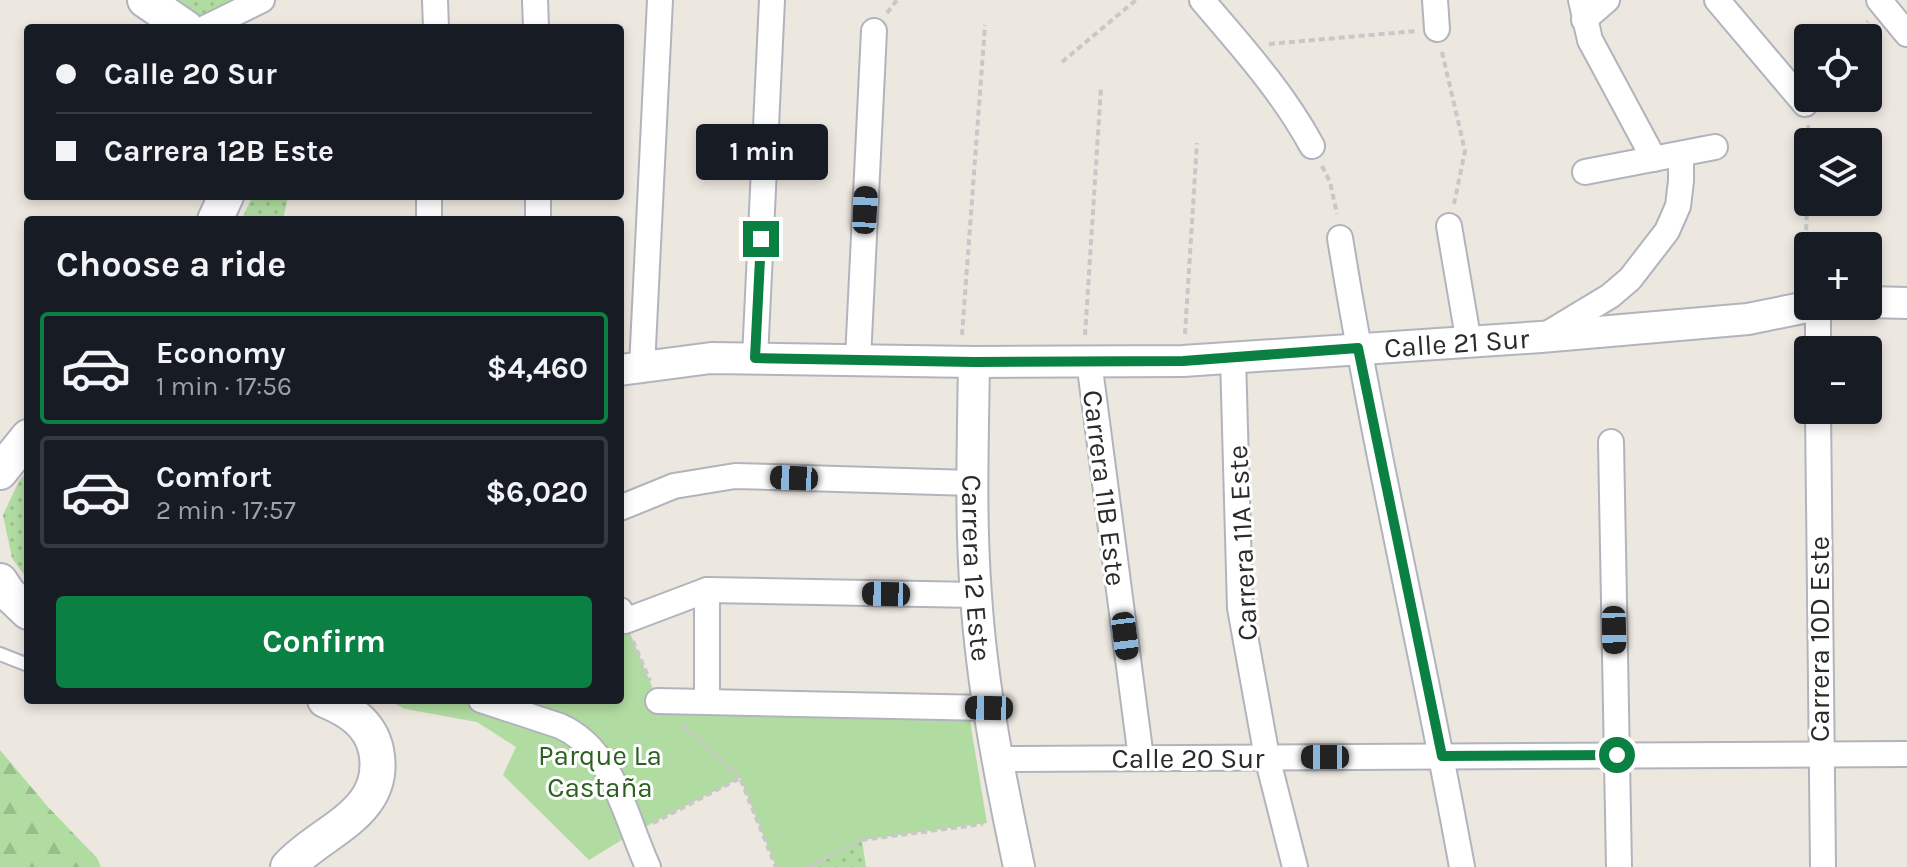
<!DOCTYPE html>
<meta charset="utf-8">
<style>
:root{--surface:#171b24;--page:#242831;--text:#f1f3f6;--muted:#9ea1a6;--line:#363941;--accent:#0b8043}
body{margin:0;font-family:Karla,sans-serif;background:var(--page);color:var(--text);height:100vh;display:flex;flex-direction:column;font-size:30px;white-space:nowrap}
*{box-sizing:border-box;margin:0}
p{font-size:26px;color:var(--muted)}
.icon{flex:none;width:44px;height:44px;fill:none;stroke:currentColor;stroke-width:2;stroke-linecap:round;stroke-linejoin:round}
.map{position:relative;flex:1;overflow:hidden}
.details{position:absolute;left:24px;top:216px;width:600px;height:488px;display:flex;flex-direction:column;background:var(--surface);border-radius:8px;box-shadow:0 4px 12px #0003}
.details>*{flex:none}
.guide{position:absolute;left:24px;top:24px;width:600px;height:176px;border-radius:8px;box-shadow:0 4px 12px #0003;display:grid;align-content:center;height:176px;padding:0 32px;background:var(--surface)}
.buttons{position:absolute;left:1794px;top:24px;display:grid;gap:16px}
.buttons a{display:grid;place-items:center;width:88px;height:88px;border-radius:8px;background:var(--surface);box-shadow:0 4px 12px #0003;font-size:40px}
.end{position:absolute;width:36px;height:36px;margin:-18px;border:10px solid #0b8043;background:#fff;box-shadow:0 0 0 4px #fff}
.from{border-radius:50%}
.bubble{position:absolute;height:56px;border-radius:8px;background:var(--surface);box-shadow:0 4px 12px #0003;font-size:26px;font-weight:700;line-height:56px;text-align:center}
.car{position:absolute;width:24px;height:48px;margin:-24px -12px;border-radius:10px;box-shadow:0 0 6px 2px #0007;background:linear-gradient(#222 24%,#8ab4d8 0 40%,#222 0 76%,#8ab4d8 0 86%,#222 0)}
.guide b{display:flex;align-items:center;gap:28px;height:76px;font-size:30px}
.guide b+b{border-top:2px solid var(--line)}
.guide i{width:20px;height:20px;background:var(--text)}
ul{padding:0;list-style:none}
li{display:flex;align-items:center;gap:24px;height:112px;margin:0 16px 12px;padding:0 16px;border:4px solid var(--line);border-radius:8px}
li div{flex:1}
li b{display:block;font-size:30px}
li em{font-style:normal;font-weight:700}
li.selected{border-color:var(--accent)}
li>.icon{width:72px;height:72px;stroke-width:1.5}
h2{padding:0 32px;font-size:36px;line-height:96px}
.action{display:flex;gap:16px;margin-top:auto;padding:16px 32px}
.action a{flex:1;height:92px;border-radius:8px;background:var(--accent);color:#fff;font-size:32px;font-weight:700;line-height:92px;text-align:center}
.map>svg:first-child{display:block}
.grass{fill:url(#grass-dots)}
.forest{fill:url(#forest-firs)}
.park{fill:#b1dca1}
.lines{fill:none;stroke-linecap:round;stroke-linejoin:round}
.service-casing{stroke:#b2b4bd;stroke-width:16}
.minor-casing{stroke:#b2b4bd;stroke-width:28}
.tertiary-casing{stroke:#b2b4bd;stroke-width:34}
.secondary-casing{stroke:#b2b4bd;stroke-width:38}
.path{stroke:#c8c8c8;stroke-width:4;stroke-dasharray:6 4;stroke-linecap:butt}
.service{stroke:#fff;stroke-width:12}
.minor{stroke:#fff;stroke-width:24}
.tertiary{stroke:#fff;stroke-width:30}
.secondary{stroke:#fff;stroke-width:34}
.route{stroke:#0b8043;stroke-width:10}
.labels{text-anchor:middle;stroke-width:6;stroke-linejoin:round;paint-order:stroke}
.street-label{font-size:28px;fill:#2b2b2b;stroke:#fff}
.park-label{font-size:28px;fill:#2b6222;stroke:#fff}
</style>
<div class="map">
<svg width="1907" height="867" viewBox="0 0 1907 867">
<defs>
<pattern id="grass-dots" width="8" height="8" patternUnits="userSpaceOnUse" patternTransform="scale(2)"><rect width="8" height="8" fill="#b1dca1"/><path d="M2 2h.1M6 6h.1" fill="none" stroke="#98bd8b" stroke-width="1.8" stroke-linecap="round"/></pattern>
<pattern id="forest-firs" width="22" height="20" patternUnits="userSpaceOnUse" patternTransform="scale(2)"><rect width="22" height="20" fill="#b1dca1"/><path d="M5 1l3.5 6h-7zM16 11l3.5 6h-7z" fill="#98bd8b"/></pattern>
</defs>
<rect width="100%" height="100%" fill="#ece7df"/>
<g class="grass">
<path d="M170,0H237L199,22Z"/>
<path d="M253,196H288L283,220H241Z"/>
<path d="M28,470V580L12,558L3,515L19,481Z"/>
<path d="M862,840L866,867H808Z"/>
</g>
<path class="forest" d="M0,750L48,807L97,858L101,867H0Z"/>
<path class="park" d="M625,621L658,701L668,711L970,721L987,823L862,840L808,867H776L740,778L633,833L589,860L503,775L516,747L477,722L405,709L388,700H620V623Z"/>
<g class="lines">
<defs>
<path id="service" d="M0,654L28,665"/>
<g id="minor">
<path d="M435,0L436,28"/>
<path d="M535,0L536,28"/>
<path d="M1202,0C1242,47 1282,91 1312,146"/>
<path d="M1435,0L1437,29"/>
<path d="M1581,0L1590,40L1654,159"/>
<path d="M1717,0L1805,104"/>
<path d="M1879,0L1907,34"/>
<path d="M1584,20L1607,0"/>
<path d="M205,28L262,0"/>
<path d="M1585,172L1715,147"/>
<path d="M429,220V196"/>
<path d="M538,220V196"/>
<path d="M1449,226L1469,343"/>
<path d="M1340,238C1374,449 1424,657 1462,867"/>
<path d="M1818,306V350"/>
<path d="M1547,334L1610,296L1630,279L1667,231L1678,206L1681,181V154"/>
<path d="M1233,357L1240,608L1267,757L1295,867"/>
<path d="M755,358L772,0"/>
<path d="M858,359L874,31"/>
<path d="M1089,361L1141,758"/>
<path d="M642,367L660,0"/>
<path d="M1818,410L1823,867"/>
<path d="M1611,442L1619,867"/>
<path d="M620,508L674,486L735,476L972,483"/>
<path d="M707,590V702"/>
<path d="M620,610L625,621L707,590L976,595"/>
<path d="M481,700L560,726C614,750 625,817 648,867"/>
<path d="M658,701L989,708"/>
<path d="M996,759L1907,754"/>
</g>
<g id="tertiary">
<path d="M1868,302L1907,303"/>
<path id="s1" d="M974,362C973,439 970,517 976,595C982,687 1000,777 1019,867"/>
<path id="s2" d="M620,370L711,358L974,362L1183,361L1541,337L1748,319L1812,306"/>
</g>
<g id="secondary">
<path d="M145,0L186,28"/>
<path d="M215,220L226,196"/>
<path d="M0,472L28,437"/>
<path d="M0,581L8,593L28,612"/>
<path d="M288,867C321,830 389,814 376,750C370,723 349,710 325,700"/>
</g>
</defs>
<use href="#service" class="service-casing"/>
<use href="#minor" class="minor-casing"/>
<use href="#tertiary" class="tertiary-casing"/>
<use href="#secondary" class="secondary-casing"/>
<g class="path">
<path d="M887,13L897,0"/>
<path d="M1855,38L1868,21"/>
<path d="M1269,44L1416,31"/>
<path d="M1442,52L1465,151L1454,204"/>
<path d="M1062,62L1136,0"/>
<path d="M1808,125L1810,142"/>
<path d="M1322,166L1330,182L1337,214"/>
<path d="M1804,280L1808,187"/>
<path d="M1185,334L1197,143"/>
<path d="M962,335L985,25"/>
<path d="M1085,335L1101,88"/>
<path d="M633,641L650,681"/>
<path d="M683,725L740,778L776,867"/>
<path d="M653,823L740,778"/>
<path d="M808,867L862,840L983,824"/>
</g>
<use href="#service" class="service"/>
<use href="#minor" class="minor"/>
<use href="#tertiary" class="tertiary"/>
<use href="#secondary" class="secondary"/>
</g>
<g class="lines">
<path class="route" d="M761,239L755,358L974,362L1183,361L1358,348L1442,756L1617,755"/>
</g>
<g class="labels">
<g class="street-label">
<text dy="10" stroke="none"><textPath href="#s2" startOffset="838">Calle 21 Sur</textPath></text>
<text transform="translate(1105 488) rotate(83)" y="10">Carrera 11B Este</text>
<text transform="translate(1242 543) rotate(-93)" y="10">Carrera 11A Este</text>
<text dy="10" stroke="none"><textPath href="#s1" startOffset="206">Carrera 12 Este</textPath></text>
<text transform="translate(1819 639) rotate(-90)" y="10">Carrera 10D Este</text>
<text x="1188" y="768">Calle 20 Sur</text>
</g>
<g class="park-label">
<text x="600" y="765">Parque La<tspan x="600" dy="32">Castaña</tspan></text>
</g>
</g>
</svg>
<div class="buttons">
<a><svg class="icon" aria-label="locate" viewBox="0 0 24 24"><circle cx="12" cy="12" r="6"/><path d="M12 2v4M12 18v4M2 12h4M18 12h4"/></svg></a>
<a><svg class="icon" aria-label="layers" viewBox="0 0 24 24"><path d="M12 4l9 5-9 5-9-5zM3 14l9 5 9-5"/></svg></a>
<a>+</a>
<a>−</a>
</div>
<i class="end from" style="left:1617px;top:755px"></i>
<i class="end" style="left:761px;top:239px"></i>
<div class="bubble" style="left:696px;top:124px;width:132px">1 min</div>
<i class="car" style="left:865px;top:210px;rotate:3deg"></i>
<i class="car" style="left:794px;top:478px;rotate:272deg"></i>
<i class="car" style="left:886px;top:594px;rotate:271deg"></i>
<i class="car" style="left:1614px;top:630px;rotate:179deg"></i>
<i class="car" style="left:1125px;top:636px;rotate:173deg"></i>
<i class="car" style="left:989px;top:708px;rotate:271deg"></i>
<i class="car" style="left:1325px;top:757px;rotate:270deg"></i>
<div class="guide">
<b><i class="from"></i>Calle 20 Sur</b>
<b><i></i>Carrera 12B Este</b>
</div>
<section class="details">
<h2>Choose a ride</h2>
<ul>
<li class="selected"><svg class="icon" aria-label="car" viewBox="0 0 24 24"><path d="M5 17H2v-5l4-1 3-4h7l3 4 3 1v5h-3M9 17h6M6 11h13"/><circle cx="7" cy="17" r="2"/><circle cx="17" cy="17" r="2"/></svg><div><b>Economy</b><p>1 min · 17:56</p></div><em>$4,460</em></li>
<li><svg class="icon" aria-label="car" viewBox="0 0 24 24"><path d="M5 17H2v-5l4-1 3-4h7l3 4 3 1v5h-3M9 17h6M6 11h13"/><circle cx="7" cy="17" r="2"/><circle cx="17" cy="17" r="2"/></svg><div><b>Comfort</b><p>2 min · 17:57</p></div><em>$6,020</em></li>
</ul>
<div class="action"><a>Confirm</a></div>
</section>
</div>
